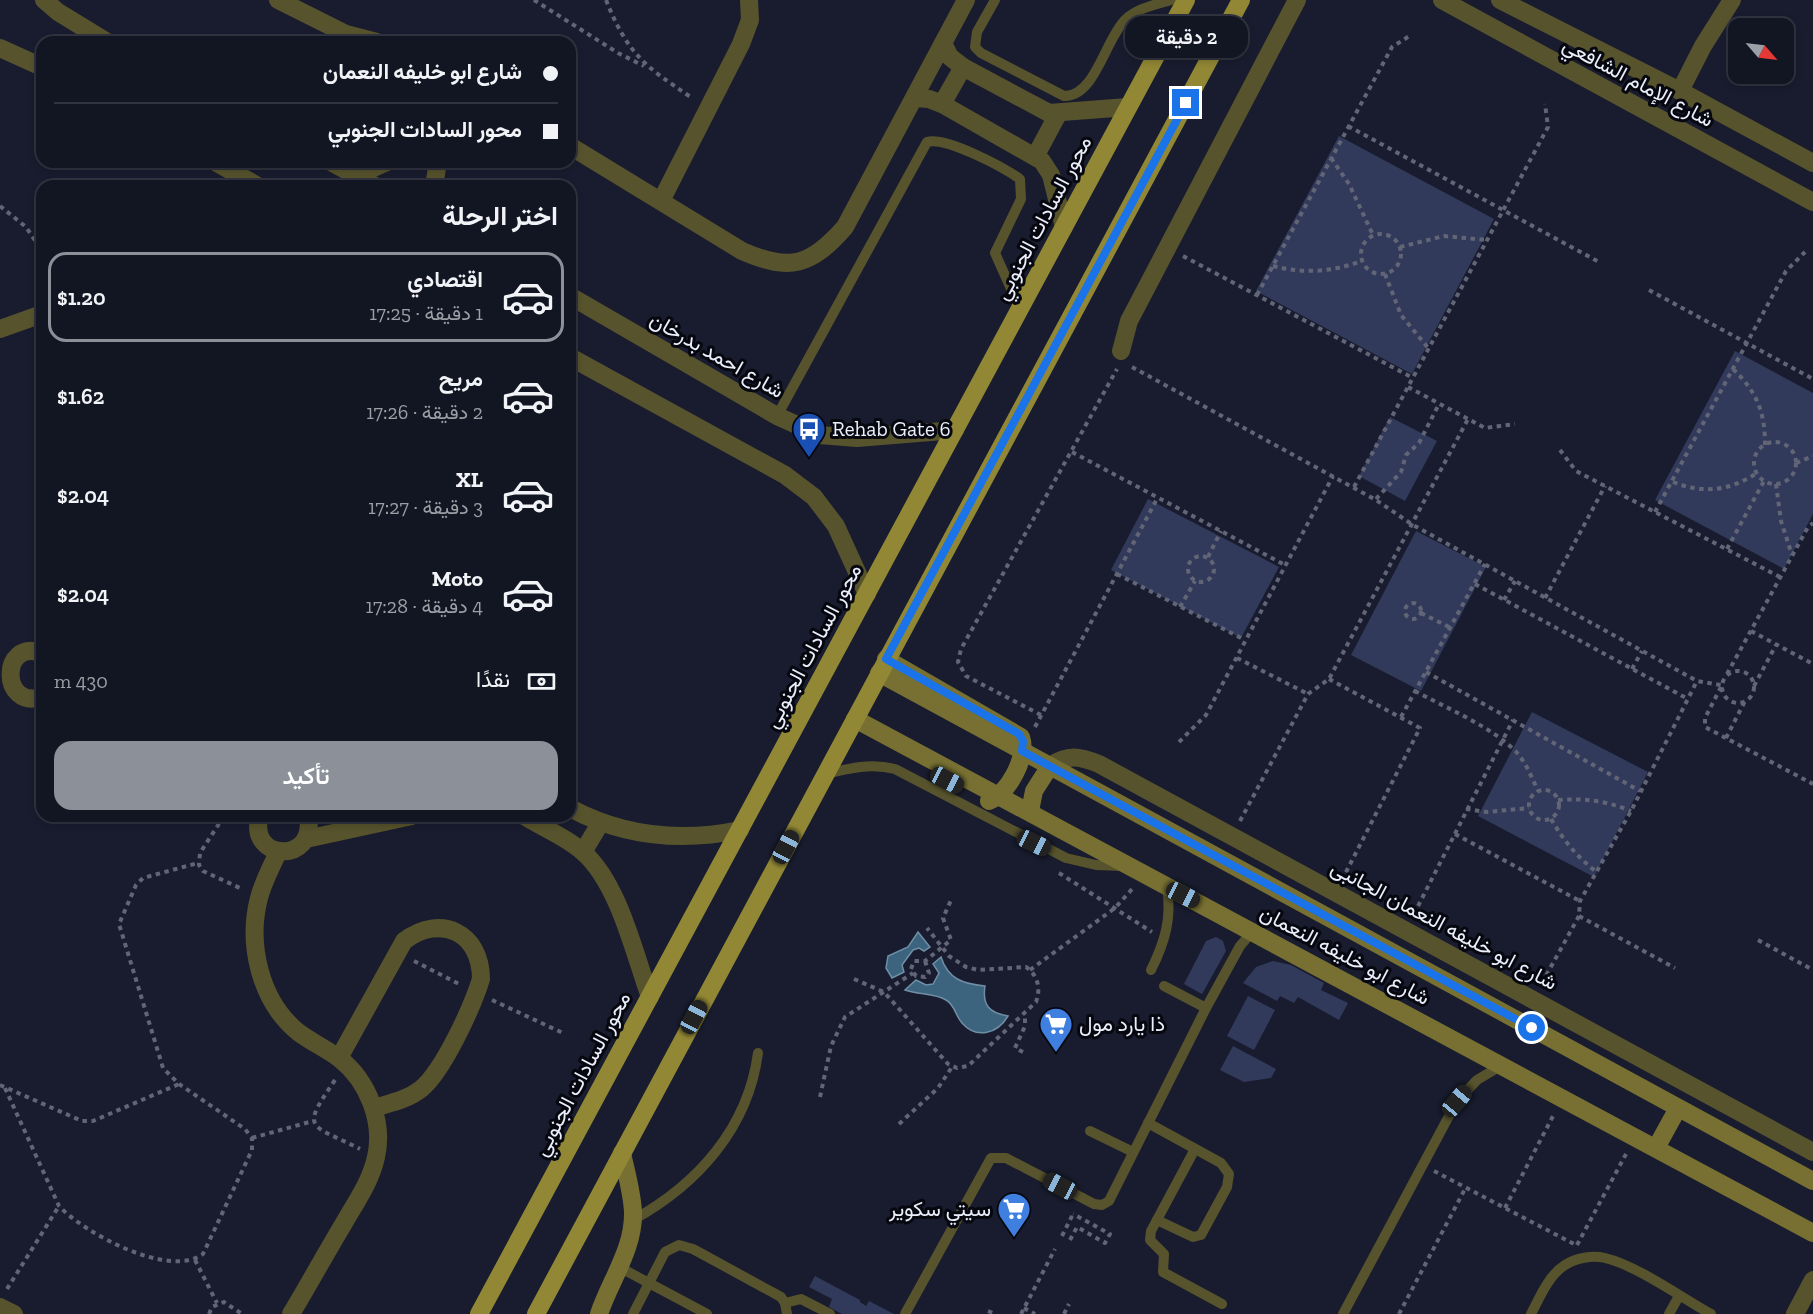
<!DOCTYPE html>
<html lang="ar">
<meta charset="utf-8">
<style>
:root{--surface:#121522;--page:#1b1e2a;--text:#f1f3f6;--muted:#9c9fa5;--line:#313440;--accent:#8c9099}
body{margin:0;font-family:"Zilla Slab",Vazirmatn,serif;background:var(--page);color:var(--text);direction:rtl;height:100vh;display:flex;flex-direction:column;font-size:22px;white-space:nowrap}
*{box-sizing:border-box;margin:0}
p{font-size:20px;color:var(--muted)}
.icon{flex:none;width:33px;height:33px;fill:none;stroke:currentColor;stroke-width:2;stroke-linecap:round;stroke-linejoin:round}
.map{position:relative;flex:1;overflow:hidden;direction:ltr}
.details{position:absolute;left:36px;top:180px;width:540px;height:642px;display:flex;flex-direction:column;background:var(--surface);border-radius:18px;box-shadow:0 3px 9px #0003,0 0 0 2px var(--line);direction:rtl}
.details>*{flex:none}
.hud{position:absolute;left:36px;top:36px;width:540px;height:132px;border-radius:18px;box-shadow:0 3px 9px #0003,0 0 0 2px var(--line);direction:rtl;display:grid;align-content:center;height:132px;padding:0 18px;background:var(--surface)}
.needle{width:39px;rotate:118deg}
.buttons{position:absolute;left:1728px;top:18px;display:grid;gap:12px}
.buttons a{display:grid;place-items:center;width:66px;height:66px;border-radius:12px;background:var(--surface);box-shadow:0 3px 9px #0003,0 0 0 2px var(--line);font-size:30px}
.end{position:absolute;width:27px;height:27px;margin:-14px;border:8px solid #1a73e8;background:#fff;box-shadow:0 0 0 3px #fff}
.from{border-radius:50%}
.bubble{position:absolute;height:42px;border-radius:18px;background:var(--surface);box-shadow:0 3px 9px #0003,0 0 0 2px var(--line);font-size:20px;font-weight:600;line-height:42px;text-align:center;direction:rtl}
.car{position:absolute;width:18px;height:36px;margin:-18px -9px;border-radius:8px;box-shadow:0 0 4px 2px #0007;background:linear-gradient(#222 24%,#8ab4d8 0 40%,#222 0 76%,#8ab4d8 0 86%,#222 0)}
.hud b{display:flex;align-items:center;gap:21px;height:57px;font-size:22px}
.hud b+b{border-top:2px solid var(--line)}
.hud i{width:15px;height:15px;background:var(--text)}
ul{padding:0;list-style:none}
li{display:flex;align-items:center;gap:18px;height:90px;margin:0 12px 9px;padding:0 6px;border:3px solid transparent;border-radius:18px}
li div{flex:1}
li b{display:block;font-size:22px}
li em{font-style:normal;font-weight:600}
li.on{border-color:var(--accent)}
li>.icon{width:54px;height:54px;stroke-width:1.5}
h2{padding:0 18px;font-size:27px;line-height:72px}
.pay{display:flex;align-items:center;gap:15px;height:66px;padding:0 18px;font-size:22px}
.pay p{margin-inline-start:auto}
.button{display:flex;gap:12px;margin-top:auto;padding:12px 18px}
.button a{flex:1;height:69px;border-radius:18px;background:var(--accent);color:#fff;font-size:24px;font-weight:600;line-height:69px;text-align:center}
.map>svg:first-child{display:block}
.green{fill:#323a5b}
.water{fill:#3c647f;stroke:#708ea4;stroke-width:1.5}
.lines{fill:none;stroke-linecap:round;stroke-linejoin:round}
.path{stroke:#616576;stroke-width:4;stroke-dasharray:4.5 4.5;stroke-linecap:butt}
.lane{stroke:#57532d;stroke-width:10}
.street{stroke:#57532d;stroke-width:18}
.secondary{stroke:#777032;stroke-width:18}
.primary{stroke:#918734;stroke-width:18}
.route{stroke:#1a73e8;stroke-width:8}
.labels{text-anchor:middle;stroke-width:6;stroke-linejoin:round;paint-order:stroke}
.street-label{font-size:21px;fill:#ebeffc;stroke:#06070f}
.poi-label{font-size:21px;fill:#ebeffc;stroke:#06070f;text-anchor:start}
</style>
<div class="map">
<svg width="1813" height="1314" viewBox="0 0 1813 1314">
<rect width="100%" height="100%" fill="#181c2e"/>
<g class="green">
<path d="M1339,136L1494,219L1412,374L1256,291Z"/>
<path d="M1735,351L1813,393V514L1784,569L1655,500Z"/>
<path d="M1390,417L1437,441L1405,501L1359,476Z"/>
<path d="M1148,499L1279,567L1241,638L1111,570Z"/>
<path d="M1416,531L1486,567L1421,691L1351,655Z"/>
<path d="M1532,712L1648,772L1594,877L1478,816Z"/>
<path d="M1216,937L1223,941L1226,951L1202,994L1184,984L1206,941Z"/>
<path d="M1273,961L1291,965L1324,983L1321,990L1348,1003L1339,1020L1298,997L1294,1003L1280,996L1277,1001L1243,983L1256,967Z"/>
<path d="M1248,996L1275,1010L1254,1050L1227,1036Z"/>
<path d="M1233,1046L1276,1069L1271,1078L1244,1082L1220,1070Z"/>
<path d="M815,1276L860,1300V1302L866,1306L869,1301L894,1314H842L829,1307L832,1299L809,1287Z"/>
</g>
<g class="water">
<path d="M918,932L930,947L924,951L919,948L913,950L902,965L904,972L892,978L886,968L888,956L908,947Z"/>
<path d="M941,957C948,979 963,984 985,986C982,1005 989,1013 1008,1016C998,1033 977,1040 962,1023C955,1015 955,1005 946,1000C934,993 919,995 905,990L916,980L926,985L933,984L939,973L933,964Z"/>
</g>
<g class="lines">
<g class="path">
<path d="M534,0L618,53L644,66"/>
<path d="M606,0C628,55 645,66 692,98"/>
<path d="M1348,126L1599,262"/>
<path d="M1331,158L1349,184L1373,235"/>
<path d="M0,206L26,227L42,251"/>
<circle cx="1381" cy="254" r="20"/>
<path d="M1400,247L1444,236L1487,240"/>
<path d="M1183,256L1413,378"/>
<path d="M1273,266C1305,274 1331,272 1362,261"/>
<path d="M1385,274L1401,315L1429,349"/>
<path d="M1649,290L1813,379"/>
<path d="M1257,295L1392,47L1411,35"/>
<path d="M1132,367L1376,500L1413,525L1697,681L1721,685"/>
<path d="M1733,369C1757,392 1765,412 1765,445"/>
<path d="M1408,387L1485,428L1515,424"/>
<circle cx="1775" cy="463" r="21"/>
<path d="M1560,450L1576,471L1780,577"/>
<path d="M1072,452L1285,565"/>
<path d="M1796,463L1813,456"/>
<path d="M1673,482C1704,494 1729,491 1757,473"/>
<path d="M1776,484L1781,521L1792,555"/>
<path d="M1354,487L1548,127L1545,104"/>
<path d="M1376,499L1401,472L1406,455L1419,443L1439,404"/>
<path d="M1655,512L1786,271L1805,252"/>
<path d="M1727,549L1764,481"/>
<circle cx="1201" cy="569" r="13"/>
<path d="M1208,557L1221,531"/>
<path d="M1117,574L1245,640"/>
<path d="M1475,584L1688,699"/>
<path d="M1545,598L1605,486"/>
<path d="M1504,600L1515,581"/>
<circle cx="1413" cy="611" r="8"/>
<path d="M1180,607L1195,581"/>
<path d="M1421,613L1449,627"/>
<path d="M1751,631L1813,664"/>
<path d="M1237,658L1308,694"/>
<path d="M1632,669L1642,651"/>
<circle cx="1738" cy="687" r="16"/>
<path d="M1426,672L1640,791"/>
<path d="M1727,674L1808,527L1813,523"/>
<path d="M1329,679L1420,728L1344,876"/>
<path d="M1754,686L1776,645"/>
<path d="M1721,687L1705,718V727L1813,784"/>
<path d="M1415,691C1446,708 1495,728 1518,754C1527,765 1532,778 1538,791"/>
<path d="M1041,715L966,676L958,662L961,649L1117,369"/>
<path d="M1401,717L1485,564"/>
<path d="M1035,727L1158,497"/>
<path d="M1726,738L1745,701"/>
<path d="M1179,742L1206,715L1333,476"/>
<circle cx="1544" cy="805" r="15"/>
<path d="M1558,800C1585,798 1606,801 1631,811"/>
<path d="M1466,809L1487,812L1529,808"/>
<path d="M224,816L200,853L199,865L203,871L242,889"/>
<path d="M1551,819C1564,841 1577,857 1598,873"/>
<path d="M1240,821L1308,694L1329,679L1468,419"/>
<path d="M1455,834L1580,901"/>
<path d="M1059,873L1152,932"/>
<path d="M1414,914L1513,720"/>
<path d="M1579,916L1675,968"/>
<path d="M1758,940L1813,970"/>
<path d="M414,961L461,985"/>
<path d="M925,961L929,973L925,977L916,976L911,969L914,961H925L951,940L943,918L952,898"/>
<path d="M1030,970L1115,908L1133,888"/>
<path d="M854,979L884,992L948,1064L957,1068L968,1066L1036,1002C1041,989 1038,975 1026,967L978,970L966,967L949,956L927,928"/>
<path d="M1542,983L1579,916L1580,901L1631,811L1697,681"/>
<path d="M492,1000L565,1034"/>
<path d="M1023,1052L1015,1048L1025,1026V1014"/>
<path d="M335,1080C300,1131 309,1123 360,1149"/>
<path d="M0,1085L82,1121H93L179,1084"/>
<path d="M5,1088L59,1206C84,1233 169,1279 203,1254L252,1150V1138L245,1129L179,1084L163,1068L119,924L136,885L143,878L198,863"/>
<path d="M820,1097L831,1046L845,1017L913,973"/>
<path d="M899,1124L938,1088L952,1067"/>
<path d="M252,1138L313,1121"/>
<path d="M1434,1171L1574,1244"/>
<path d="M1505,1208L1553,1116"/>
<path d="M1062,1236L1073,1214"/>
<path d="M1070,1240L1077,1227L1105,1243L1110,1234L1073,1214"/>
<path d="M1577,1245L1626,1154"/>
<path d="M195,1260L217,1303"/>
<path d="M7,1289L59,1206"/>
<path d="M1024,1308L1035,1314"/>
<path d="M988,1311L995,1314"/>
<path d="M209,1314L212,1307L224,1302L242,1314"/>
<path d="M1021,1314L1055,1249"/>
<path d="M1064,1314L1069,1304"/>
<path d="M1399,1314L1466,1187"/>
</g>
<g class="lane">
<path d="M995,0L977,32L975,47L981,53L1064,96C1095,97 1105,40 1125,20C1137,8 1155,5 1171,0"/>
<path d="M777,416L927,142C945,136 1003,167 1020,179L1021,199L995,253L1020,309"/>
<path d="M826,774C850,768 871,763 895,769L1066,858L1096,865L1123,866"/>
<path d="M1151,970C1165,942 1172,918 1167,887"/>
<path d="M1164,986L1206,1008"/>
<path d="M1148,1123L1221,1163L1229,1174L1227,1187L1201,1235L1193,1237L1157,1220"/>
<path d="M1090,1131L1133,1152"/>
<path d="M1195,1149L1151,1231L1150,1240L1164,1254L1163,1272L1222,1304"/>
<path d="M633,1220C698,1184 748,1128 758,1053"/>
<path d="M619,1267L707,1314"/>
<path d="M785,1303L801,1299L830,1314"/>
<path d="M633,1314L665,1252L679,1245L693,1249L781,1297L785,1303L787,1314"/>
<path d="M905,1314L991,1158H1006L1094,1204L1102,1205L1109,1201L1206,1008L1240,946L1252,932"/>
<path d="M1343,1314L1457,1101L1477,1080L1502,1065"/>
<path d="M1531,1314C1540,1297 1548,1276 1565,1265C1576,1258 1592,1255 1605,1258C1636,1265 1682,1298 1711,1314"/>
<path d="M1669,1314L1679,1296"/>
</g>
<g class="street">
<path d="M44,0L58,12L107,42"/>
<path d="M278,0L346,34L377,42"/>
<path d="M1442,0L1813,202"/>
<path d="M1500,0L1680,91L1813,163"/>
<path d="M943,43L950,57L963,67L1049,113L1128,107"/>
<path d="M0,48L42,67"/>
<path d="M1680,91L1703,46L1732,0"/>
<path d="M915,98L929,99L942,104L1042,161L1051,175L1064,227"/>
<path d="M942,104L963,67"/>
<path d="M570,146L742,251C790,272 811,266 845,227L966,0"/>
<path d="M1036,155L1058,114"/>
<path d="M215,162L258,186"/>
<path d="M331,162L375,186"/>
<path d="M346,170L371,169L387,162"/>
<path d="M434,186L438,162"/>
<path d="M661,201L741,44L750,20L749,0"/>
<path d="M570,296L777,416L819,435L857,438L955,430"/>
<path d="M0,329L42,314"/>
<path d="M1121,351L1129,321L1297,0"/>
<path d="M570,357L785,475L814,497L836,526L867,594"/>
<path d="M42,653C0,638 0,710 42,697"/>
<path d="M1050,766C1068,754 1079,756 1099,764L1813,1152"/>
<path d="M570,808C624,837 681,842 740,830"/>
<path d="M260,816C246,860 317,866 308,816"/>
<path d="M524,816C543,828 566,837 583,852C619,884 634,953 650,997"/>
<path d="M306,839L412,816"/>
<path d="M278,852C272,866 263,882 259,898C247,944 260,1001 298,1032C311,1042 327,1049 340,1059C368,1081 384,1122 376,1157C371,1181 356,1202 344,1223C326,1253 309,1284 291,1314"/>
<path d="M583,852L601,822"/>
<path d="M339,1058L404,941C441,913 481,933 481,979C472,1008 443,1071 421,1089C407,1100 390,1103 374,1108"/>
<path d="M0,1307L14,1314"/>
<path d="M1795,1314L1813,1280"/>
</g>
<g class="secondary">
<path d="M886,659L1021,737C1028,758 1008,793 989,801"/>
<path d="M879,673L1813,1181"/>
<path d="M855,719L1813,1233"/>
<path d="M1030,811L1034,791L1050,766"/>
<path d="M1656,1148L1678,1108"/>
<path d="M599,1314C610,1281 634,1249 633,1212C632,1192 626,1172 622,1153"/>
</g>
<g class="primary">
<path d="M479,1314L1186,0"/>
<path d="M536,1314L1241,0"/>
</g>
</g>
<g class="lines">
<path class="route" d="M1186,103L886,659L1019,734L1023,741L1022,751L1532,1028"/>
</g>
<defs>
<symbol id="bus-pin" viewBox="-11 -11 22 30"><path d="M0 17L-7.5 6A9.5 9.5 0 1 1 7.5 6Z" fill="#1a4fb4" stroke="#06070f"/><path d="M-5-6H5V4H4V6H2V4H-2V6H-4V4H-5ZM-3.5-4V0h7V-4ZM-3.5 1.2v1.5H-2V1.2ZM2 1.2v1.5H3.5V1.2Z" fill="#fff"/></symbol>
<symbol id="supermarket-pin" viewBox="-11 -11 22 30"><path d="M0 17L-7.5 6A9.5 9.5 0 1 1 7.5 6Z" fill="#3f7fe0" stroke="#06070f"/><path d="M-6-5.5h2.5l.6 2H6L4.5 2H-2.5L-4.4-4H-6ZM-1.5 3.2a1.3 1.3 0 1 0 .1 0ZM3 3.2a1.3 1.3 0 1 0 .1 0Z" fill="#fff"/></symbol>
</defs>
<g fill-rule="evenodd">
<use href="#bus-pin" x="790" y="410" width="38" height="52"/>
<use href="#supermarket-pin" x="1037" y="1005" width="38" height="52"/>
<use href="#supermarket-pin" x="995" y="1190" width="38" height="52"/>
</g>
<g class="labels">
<g class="street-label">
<text transform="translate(1638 82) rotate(28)" y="7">شارع الإمام الشافعي</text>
<text transform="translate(1043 218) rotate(-62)" y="7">محور السادات الجنوبي</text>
<text transform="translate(717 355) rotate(30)" y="7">شارع احمد بدرخان</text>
<text transform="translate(813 646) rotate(-62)" y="7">محور السادات الجنوبي</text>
<text transform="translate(1444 925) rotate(28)" y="7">شارع ابو خليفه النعمان الجانبى</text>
<text transform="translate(1345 955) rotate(28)" y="7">شارع ابو خليفه النعمان</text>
<text transform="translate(582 1074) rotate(-62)" y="7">محور السادات الجنوبي</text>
</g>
<g class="poi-label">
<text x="832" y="436">Rehab Gate 6</text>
<text x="1079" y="1031">ذا يارد مول</text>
<text x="991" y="1216" text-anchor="end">سيتي سكوير</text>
</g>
</g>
</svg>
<div class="buttons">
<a><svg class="needle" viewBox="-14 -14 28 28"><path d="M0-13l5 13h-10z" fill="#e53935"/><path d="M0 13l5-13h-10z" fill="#9c9fa5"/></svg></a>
</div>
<i class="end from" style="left:1532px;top:1028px"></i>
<i class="end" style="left:1186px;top:103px"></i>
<div class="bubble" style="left:1125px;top:16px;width:123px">2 دقيقة</div>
<i class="car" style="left:947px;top:780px;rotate:118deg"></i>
<i class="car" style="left:1034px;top:843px;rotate:116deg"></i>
<i class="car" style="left:786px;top:847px;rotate:28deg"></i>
<i class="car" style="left:1183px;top:895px;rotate:116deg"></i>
<i class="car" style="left:694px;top:1017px;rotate:28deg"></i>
<i class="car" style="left:1457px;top:1101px;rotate:40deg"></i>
<i class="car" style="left:1060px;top:1186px;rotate:298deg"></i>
<div class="hud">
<b><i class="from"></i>شارع ابو خليفه النعمان</b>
<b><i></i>محور السادات الجنوبي</b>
</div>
<section class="details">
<h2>اختر الرحلة</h2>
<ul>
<li class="on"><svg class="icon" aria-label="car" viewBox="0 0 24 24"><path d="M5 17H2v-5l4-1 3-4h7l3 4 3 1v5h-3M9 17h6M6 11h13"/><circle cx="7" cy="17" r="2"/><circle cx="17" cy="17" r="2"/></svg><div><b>اقتصادي</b><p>1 دقيقة · 17:25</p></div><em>$1.20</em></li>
<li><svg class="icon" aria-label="car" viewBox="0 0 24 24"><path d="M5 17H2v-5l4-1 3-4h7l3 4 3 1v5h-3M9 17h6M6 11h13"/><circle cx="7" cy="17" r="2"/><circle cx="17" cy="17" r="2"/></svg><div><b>مريح</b><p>2 دقيقة · 17:26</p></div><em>$1.62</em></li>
<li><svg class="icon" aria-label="car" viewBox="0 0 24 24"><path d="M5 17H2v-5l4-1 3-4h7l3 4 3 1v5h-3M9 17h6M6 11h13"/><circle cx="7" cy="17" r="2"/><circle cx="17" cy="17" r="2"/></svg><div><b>XL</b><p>3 دقيقة · 17:27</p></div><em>$2.04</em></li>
<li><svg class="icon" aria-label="car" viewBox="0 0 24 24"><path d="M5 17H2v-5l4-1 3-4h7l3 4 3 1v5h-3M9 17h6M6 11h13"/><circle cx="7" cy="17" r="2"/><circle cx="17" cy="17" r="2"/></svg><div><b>Moto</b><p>4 دقيقة · 17:28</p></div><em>$2.04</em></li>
</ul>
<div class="pay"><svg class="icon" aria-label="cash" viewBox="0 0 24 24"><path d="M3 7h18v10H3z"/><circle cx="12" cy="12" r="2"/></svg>نقدًا<p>430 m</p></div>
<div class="button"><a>تأكيد</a></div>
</section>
</div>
